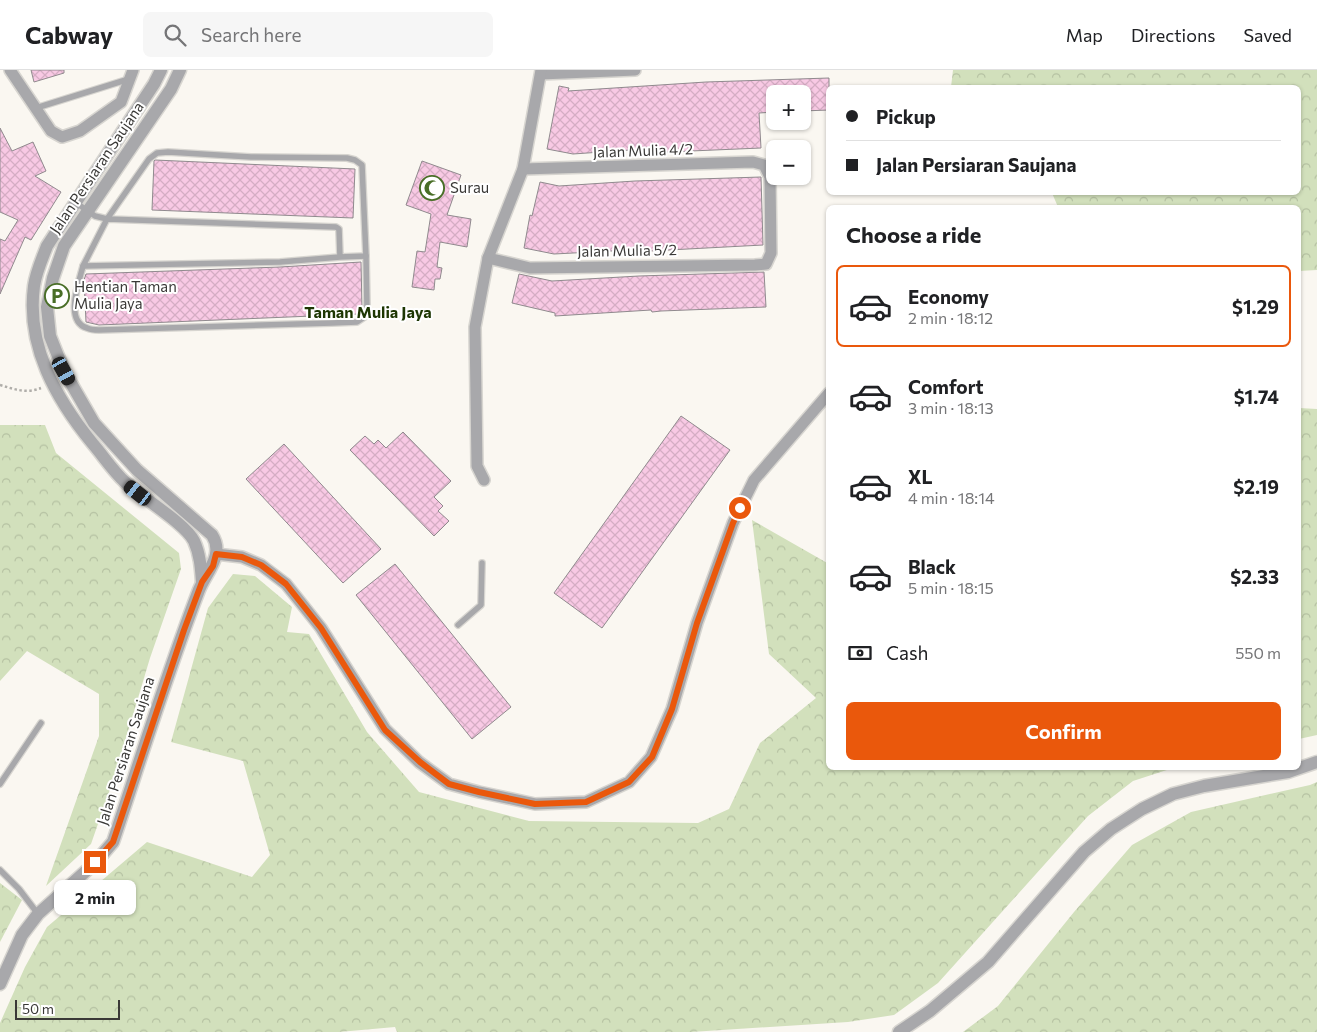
<!DOCTYPE html>
<meta charset="utf-8">
<style>
:root{--surface:#fff;--page:#f6f6f6;--text:#202124;--muted:#757577;--line:#e0e0e0;--accent:#ea580c}
body{margin:0;font-family:Commissioner,sans-serif;background:var(--page);color:var(--text);height:100vh;display:flex;flex-direction:column;font-size:19px;white-space:nowrap}
*{box-sizing:border-box;margin:0}
p{font-size:16px;color:var(--muted)}
.icon{flex:none;width:28px;height:28px;fill:none;stroke:currentColor;stroke-width:2;stroke-linecap:round;stroke-linejoin:round}
.map{position:relative;flex:1;overflow:hidden}
.drawer{position:absolute;left:826px;top:135px;width:475px;height:565px;display:flex;flex-direction:column;background:var(--surface);border-radius:8px;box-shadow:0 1px 4px #0004}
.drawer>*{flex:none}
.top-card{position:absolute;left:826px;top:15px;width:475px;height:110px;border-radius:8px;box-shadow:0 1px 4px #0004;display:grid;align-content:center;height:110px;padding:0 20px;background:var(--surface)}
.controls{position:absolute;left:766px;top:15px;display:grid;gap:10px}
.controls a{display:grid;place-items:center;width:45px;height:45px;border-radius:8px;background:var(--surface);box-shadow:0 1px 4px #0004;font-size:25px}
.scale{position:absolute;left:15px;bottom:12px;width:105px;box-sizing:border-box;padding-left:5px;border:2px solid #3a3937;border-top:0;font-size:14px;line-height:18px;white-space:nowrap;color:#3a3937;-webkit-text-stroke:4px #fff;paint-order:stroke}
.end{position:absolute;width:22px;height:22px;margin:-11px;border:6px solid #ea580c;background:#fff;box-shadow:0 0 0 2px #fff}
.from{border-radius:50%}
.bubble{position:absolute;height:35px;border-radius:8px;background:var(--surface);box-shadow:0 1px 4px #0004;font-size:16px;font-weight:700;line-height:35px;text-align:center}
.car{position:absolute;width:15px;height:30px;margin:-15px -8px;border-radius:6px;box-shadow:0 0 4px 1px #0007;background:linear-gradient(#222 24%,#8ab4d8 0 40%,#222 0 76%,#8ab4d8 0 86%,#222 0)}
.top-card b{display:flex;align-items:center;gap:18px;height:48px;font-size:19px}
.top-card b+b{border-top:1px solid var(--line)}
.top-card i{width:12px;height:12px;background:var(--text)}
ul{padding:0;list-style:none}
li{display:flex;align-items:center;gap:15px;height:82px;margin:0 10px 8px;padding:0 10px;border:2px solid transparent;border-radius:8px}
li div{flex:1}
li b{display:block;font-size:19px}
li em{font-style:normal;font-weight:700}
li.on{border-color:var(--accent)}
li>.icon{width:45px;height:45px;stroke-width:1.5}
h2{padding:0 20px;font-size:22px;line-height:60px}
.pay{display:flex;align-items:center;gap:12px;height:55px;padding:0 20px;font-size:19px}
.pay p{margin-inline-start:auto}
.primary-button{display:flex;gap:10px;margin-top:auto;padding:10px 20px}
.primary-button a{flex:1;height:58px;border-radius:8px;background:var(--accent);color:#fff;font-size:20px;font-weight:700;line-height:58px;text-align:center}
header{display:flex;align-items:center;gap:30px;box-sizing:border-box;height:70px;padding:0 25px;background:var(--surface);border-bottom:1px solid var(--line)}
header strong{font-size:24px}
nav{display:flex;gap:28px;margin-inline-start:auto;font-size:18px}
.search{width:350px;height:45px;background:var(--page);display:flex;align-items:center;gap:12px;box-sizing:border-box;padding:0 18px;border-radius:8px;color:var(--muted);font-size:19px}
.map>svg:first-child{display:block}
.forest{fill:url(#forest-crowns)}
.building{fill:url(#building-cross-hatch);stroke:#908a8e}
.lines{fill:none;stroke-linecap:round;stroke-linejoin:round}
.service-casing{stroke:#d7d5d0;stroke-width:8}
.minor-casing{stroke:#d7d5d0;stroke-width:14}
.tertiary-casing{stroke:#d7d5d0;stroke-width:15}
.path{stroke:#b0aeaa;stroke-width:2.5;stroke-dasharray:2.5 2.5;stroke-linecap:butt}
.service{stroke:#a8a8ab;stroke-width:5.5}
.minor{stroke:#a8a8ab;stroke-width:11}
.tertiary{stroke:#a8a8ab;stroke-width:12}
.route{stroke:#ea580c;stroke-width:6}
.labels{text-anchor:middle;stroke-width:4;stroke-linejoin:round;paint-order:stroke}
.street-label{font-size:15px;fill:#3a3937;stroke:#fff}
.poi-label{font-size:15px;fill:#3a3937;stroke:#fff;text-anchor:start}
.neighbourhood-label{font-size:16px;font-weight:bold;fill:#1d3603;stroke:#fff}
</style>
<header>
<strong>Cabway</strong>
<div class="search"><svg class="icon" aria-label="search" viewBox="0 0 24 24"><circle cx="10" cy="10" r="6"/><path d="M15 15l6 6"/></svg>Search here</div>
<nav><a>Map</a><a>Directions</a><a>Saved</a></nav>
</header>
<div class="map">
<svg width="1317" height="962" viewBox="0 0 1317 962">
<defs>
<pattern id="forest-crowns" width="20" height="18" patternUnits="userSpaceOnUse" patternTransform="scale(1.25)"><rect width="20" height="18" fill="#d2e0bc"/><path d="M2 6a3 3 0 1 1 6 0M12 15a3 3 0 1 1 6 0" fill="none" stroke="#b5c1a2"/></pattern>
<pattern id="building-cross-hatch" width="8" height="8" patternUnits="userSpaceOnUse" patternTransform="scale(1.25)"><rect width="8" height="8" fill="#f8c9e4"/><path d="M0 0l8 8M0 8l8-8" fill="none" stroke="#d5adc4"/></pattern>
</defs>
<rect width="100%" height="100%" fill="#faf7f1"/>
<g class="forest">
<path d="M953,0H1317V200L1299,201V138L1058,137L1052,123L1299,122V18L951,17Z"/>
<path d="M1299,338L1317,339V665L1299,669Z"/>
<path d="M0,355H45L56,383L179,483L181,499L150,588L115,705L91,774L46,816L99,666V624L27,581L0,611Z"/>
<path d="M752,450L829,494V698H1173L1133,711L1088,746L938,913L894,945L848,952L691,962H397L395,957L339,962H0V953L25,897L47,857L147,772L252,807L270,785L243,691L171,672L208,538L233,504L255,506L292,537L287,562L309,564L367,662L419,722L529,751L698,753L729,739L760,673L816,628L769,584Z"/>
<path d="M1317,712V962H963L998,936L1074,842L1132,775L1191,742L1310,715Z"/>
<path d="M0,813L22,830L0,872Z"/>
</g>
<g class="building">
<path d="M31,0H64V3L34,12Z"/>
<path d="M829,8V40L802,41V24H775V42L759,43L761,78L644,83V79L573,84L547,79L559,16L569,18L568,21L706,12Z"/>
<path d="M0,58L12,81L33,72L46,101L35,106L61,122L31,170L25,167L0,224V169L5,171L18,150L0,142Z"/>
<path d="M155,90L355,99L353,148L152,140L154,91Z"/>
<path d="M422,91L461,105L447,145L471,149L467,177L440,172L437,197L442,198L440,209H435L434,220L412,217L417,181L425,182L431,144L406,135Z"/>
<path d="M761,107L763,175L650,181V179L554,184L524,178L530,145L532,146L540,112L559,116L635,111Z"/>
<path d="M361,192L362,238L360,244L99,255L86,252L84,210L86,204L280,197Z"/>
<path d="M764,202L766,237L661,241L652,242L651,240L555,246V243L512,233L519,204L552,211L639,206Z"/>
<path d="M681,346L730,380L602,558L554,523Z"/>
<path d="M403,362L451,411L434,427L443,436L438,441L449,451L434,466L350,380L365,366L374,374L378,370L386,378Z"/>
<path d="M284,374L381,479L343,513L246,409Z"/>
<path d="M395,494L511,637L472,669L356,525Z"/>
</g>
<g class="lines">
<defs>
<g id="service">
<path d="M36,38L129,9"/>
<path d="M75,132L95,146L107,149L336,157L339,159L340,187L280,192L83,196L107,149L149,89L157,83L168,82L251,87L347,88L355,90L362,95L366,186L340,187"/>
<path d="M83,196C79,212 64,251 87,258C91,260 95,260 99,260L332,253L357,252L366,246L367,238L366,186"/>
<path d="M458,555L481,535L482,493"/>
<path d="M0,714L41,653"/>
<path d="M0,800L19,819L38,844"/>
</g>
<g id="minor">
<path d="M10,0L51,61L62,67L80,61L121,32L133,0"/>
<path d="M541,4L635,0"/>
<path d="M488,188L530,198L755,195L766,194L771,183L770,107L764,95L753,92L523,99"/>
<path d="M484,410L477,396L475,257L488,188L523,99L541,0"/>
<path d="M216,484L242,487L261,495L286,514L321,558L385,659L419,692L449,714L479,722L535,734L586,732L629,712L651,687L672,639L697,553L733,453L754,410L829,323"/>
</g>
<g id="tertiary">
<path d="M161,0L154,14L47,176C42,189 36,202 34,216C26,276 56,329 93,374C104,387 113,401 125,412C141,427 186,454 194,471C200,484 201,498 202,512"/>
<path d="M0,914L22,865L38,844L95,793L113,772C141,688 167,603 199,520C206,502 225,485 212,465L137,400L94,353L64,301L50,266L47,237L53,208L64,176L171,19L180,0"/>
<path d="M899,962L930,941L988,892L1084,782L1111,759L1142,739L1173,724L1204,716L1288,702L1317,692"/>
</g>
</defs>
<use href="#service" class="service-casing"/>
<use href="#minor" class="minor-casing"/>
<use href="#tertiary" class="tertiary-casing"/>
<path class="path" d="M0,315C14,319 26,324 41,318"/>
<use href="#service" class="service"/>
<use href="#minor" class="minor"/>
<use href="#tertiary" class="tertiary"/>
</g>
<g class="lines">
<path class="route" d="M95,792L113,772L184,560L202,512L213,496L216,484L242,487L261,495L286,514L321,558L385,660L420,692L449,714L479,722L535,734L586,732L629,712L652,687L672,639L697,553L733,453L740,438"/>
</g>
<defs>
<symbol id="mosque-ring" viewBox="-11 -11 22 22"><circle r="9.5" fill="#fff" stroke="#496e27" stroke-width="1.5"/><path d="M3.5-4.9A6 6 0 1 0 3.5 4.9A5 5 0 1 1 3.5-4.9Z" fill="#496e27"/></symbol>
<symbol id="parking-ring" viewBox="-11 -11 22 22"><circle r="9.5" fill="#fff" stroke="#496e27" stroke-width="1.5"/><path d="M-3.5-5.5H1a3.5 3.5 0 0 1 0 7H-1V5.5H-3.5ZM-1-3.4V-.6H.8a1.4 1.4 0 0 0 0-2.8Z" fill="#496e27"/></symbol>
</defs>
<g fill-rule="evenodd">
<use href="#mosque-ring" x="418" y="104" width="28" height="28"/>
<use href="#parking-ring" x="43" y="212" width="28" height="28"/>
</g>
<g class="labels">
<g class="street-label">
<text transform="translate(643 81) rotate(-2)" y="5">Jalan Mulia 4/2</text>
<text transform="translate(97 98) rotate(-56)" y="5">Jalan Persiaran Saujana</text>
<text transform="translate(627 181) rotate(-1)" y="5">Jalan Mulia 5/2</text>
<text transform="translate(126 681) rotate(-72)" y="5">Jalan Persiaran Saujana</text>
</g>
<g class="poi-label">
<text x="450" y="123">Surau</text>
<text x="74" y="222">Hentian Taman<tspan x="74" dy="17">Mulia Jaya</tspan></text>
</g>
<g class="neighbourhood-label">
<text x="368" y="248">Taman Mulia Jaya</text>
</g>
</g>
</svg>
<div class="controls">
<a>+</a>
<a>−</a>
</div>
<div class="scale">50 m</div>
<i class="end from" style="left:740px;top:438px"></i>
<i class="end" style="left:95px;top:792px"></i>
<div class="bubble" style="left:54px;top:810px;width:82px">2 min</div>
<i class="car" style="left:64px;top:301px;rotate:151deg"></i>
<i class="car" style="left:138px;top:423px;rotate:308deg"></i>
<div class="top-card">
<b><i class="from"></i>Pickup</b>
<b><i></i>Jalan Persiaran Saujana</b>
</div>
<section class="drawer">
<h2>Choose a ride</h2>
<ul>
<li class="on"><svg class="icon" aria-label="car" viewBox="0 0 24 24"><path d="M5 17H2v-5l4-1 3-4h7l3 4 3 1v5h-3M9 17h6M6 11h13"/><circle cx="7" cy="17" r="2"/><circle cx="17" cy="17" r="2"/></svg><div><b>Economy</b><p>2 min · 18:12</p></div><em>$1.29</em></li>
<li><svg class="icon" aria-label="car" viewBox="0 0 24 24"><path d="M5 17H2v-5l4-1 3-4h7l3 4 3 1v5h-3M9 17h6M6 11h13"/><circle cx="7" cy="17" r="2"/><circle cx="17" cy="17" r="2"/></svg><div><b>Comfort</b><p>3 min · 18:13</p></div><em>$1.74</em></li>
<li><svg class="icon" aria-label="car" viewBox="0 0 24 24"><path d="M5 17H2v-5l4-1 3-4h7l3 4 3 1v5h-3M9 17h6M6 11h13"/><circle cx="7" cy="17" r="2"/><circle cx="17" cy="17" r="2"/></svg><div><b>XL</b><p>4 min · 18:14</p></div><em>$2.19</em></li>
<li><svg class="icon" aria-label="car" viewBox="0 0 24 24"><path d="M5 17H2v-5l4-1 3-4h7l3 4 3 1v5h-3M9 17h6M6 11h13"/><circle cx="7" cy="17" r="2"/><circle cx="17" cy="17" r="2"/></svg><div><b>Black</b><p>5 min · 18:15</p></div><em>$2.33</em></li>
</ul>
<div class="pay"><svg class="icon" aria-label="cash" viewBox="0 0 24 24"><path d="M3 7h18v10H3z"/><circle cx="12" cy="12" r="2"/></svg>Cash<p>550 m</p></div>
<div class="primary-button"><a>Confirm</a></div>
</section>
</div>
